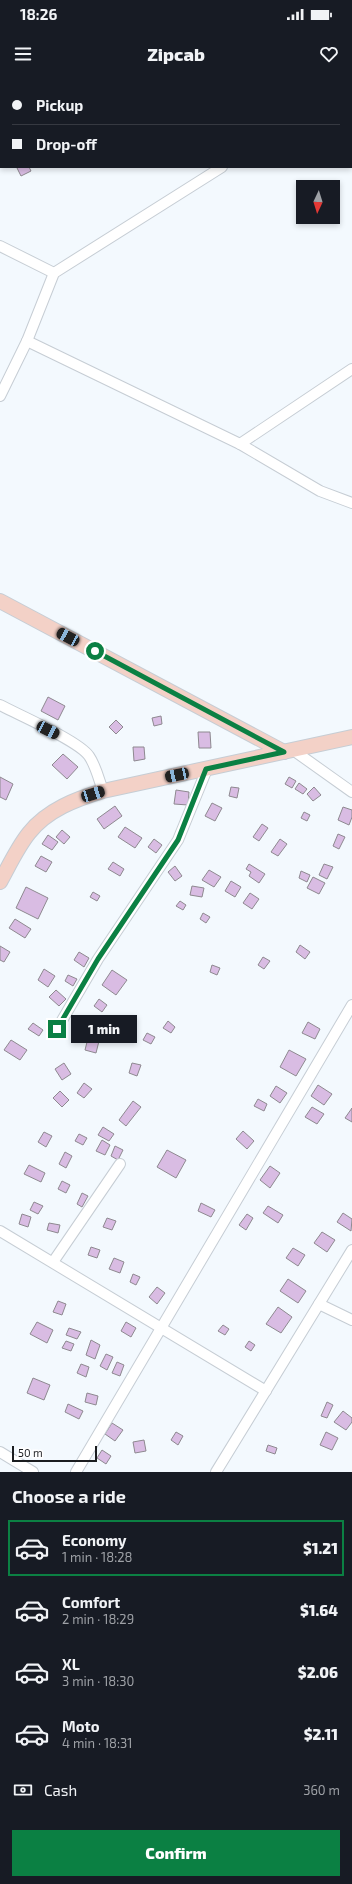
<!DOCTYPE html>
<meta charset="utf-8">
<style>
:root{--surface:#171b24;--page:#242831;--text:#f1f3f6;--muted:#9ea1a6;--line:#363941;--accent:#0b8043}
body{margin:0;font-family:"Exo 2",sans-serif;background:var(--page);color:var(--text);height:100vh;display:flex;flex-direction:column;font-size:15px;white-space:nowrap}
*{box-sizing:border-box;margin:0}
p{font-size:13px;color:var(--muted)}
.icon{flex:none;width:22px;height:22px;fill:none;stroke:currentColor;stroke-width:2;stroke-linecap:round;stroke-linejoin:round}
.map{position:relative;height:1392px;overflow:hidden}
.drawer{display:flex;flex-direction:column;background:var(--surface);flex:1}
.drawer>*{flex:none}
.top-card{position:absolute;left:0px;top:0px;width:352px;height:88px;box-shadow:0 2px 6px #0003;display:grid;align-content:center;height:88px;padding:0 12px;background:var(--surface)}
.needle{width:26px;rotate:184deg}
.buttons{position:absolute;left:296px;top:100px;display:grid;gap:8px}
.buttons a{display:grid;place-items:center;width:44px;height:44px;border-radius:0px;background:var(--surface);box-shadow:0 2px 6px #0003;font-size:20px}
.scale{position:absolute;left:12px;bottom:10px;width:85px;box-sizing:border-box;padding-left:4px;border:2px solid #1b1d20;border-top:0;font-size:11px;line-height:14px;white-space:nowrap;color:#1b1d20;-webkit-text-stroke:3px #fff;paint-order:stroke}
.end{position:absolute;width:18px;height:18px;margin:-9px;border:5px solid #0b8043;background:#fff;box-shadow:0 0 0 2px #fff}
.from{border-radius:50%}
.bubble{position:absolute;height:28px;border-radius:0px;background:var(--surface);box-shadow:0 2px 6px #0003;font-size:13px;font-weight:800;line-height:28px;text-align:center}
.car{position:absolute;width:12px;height:24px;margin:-12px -6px;border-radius:5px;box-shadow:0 0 3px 1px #0007;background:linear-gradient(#222 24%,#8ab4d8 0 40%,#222 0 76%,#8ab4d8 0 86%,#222 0)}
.top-card b{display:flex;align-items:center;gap:14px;height:38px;font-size:15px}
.top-card b+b{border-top:1px solid var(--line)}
.top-card i{width:10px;height:10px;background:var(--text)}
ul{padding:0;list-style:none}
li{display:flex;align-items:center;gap:12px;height:56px;margin:0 8px 6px;padding:0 4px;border:2px solid transparent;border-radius:0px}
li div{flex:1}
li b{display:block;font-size:15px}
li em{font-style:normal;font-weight:800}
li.on{border-color:var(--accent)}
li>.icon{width:36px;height:36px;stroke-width:1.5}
h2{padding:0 12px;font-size:18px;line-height:48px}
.pay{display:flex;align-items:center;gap:10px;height:44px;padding:0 12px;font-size:15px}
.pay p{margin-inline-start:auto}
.action{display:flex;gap:8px;margin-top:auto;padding:8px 12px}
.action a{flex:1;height:46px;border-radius:0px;background:var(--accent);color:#fff;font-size:16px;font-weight:800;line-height:46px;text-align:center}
.status{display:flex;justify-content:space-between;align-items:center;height:28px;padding:0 20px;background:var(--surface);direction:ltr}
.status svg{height:11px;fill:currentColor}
header{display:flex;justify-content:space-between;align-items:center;height:52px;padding:0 12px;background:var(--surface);font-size:18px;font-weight:800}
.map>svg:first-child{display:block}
.building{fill:#d9bce3;stroke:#8e8990}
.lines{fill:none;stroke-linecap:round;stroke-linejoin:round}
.street-casing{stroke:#c6cdd4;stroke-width:12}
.secondary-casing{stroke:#c6cdd4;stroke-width:16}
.street{stroke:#fff;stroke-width:10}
.secondary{stroke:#f3d1c7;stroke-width:14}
.route{stroke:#0b8043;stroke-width:5}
</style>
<div class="status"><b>18:26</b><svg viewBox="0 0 49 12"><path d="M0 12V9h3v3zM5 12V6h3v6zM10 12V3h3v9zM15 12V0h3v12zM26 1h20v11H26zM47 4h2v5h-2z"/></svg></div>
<header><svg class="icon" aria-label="menu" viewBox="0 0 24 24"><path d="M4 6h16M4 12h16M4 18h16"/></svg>Zipcab<svg class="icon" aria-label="heart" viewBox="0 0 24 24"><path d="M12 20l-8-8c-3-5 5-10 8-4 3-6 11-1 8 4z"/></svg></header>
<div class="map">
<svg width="352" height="1392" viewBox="0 0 352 1392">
<rect width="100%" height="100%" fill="#f3f9fe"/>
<g class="building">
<path d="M20,87H29L31,91L21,96L17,88Z"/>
<path d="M48,617L65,626L58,640L41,631Z"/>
<path d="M161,636L162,644L154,646L152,638Z"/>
<path d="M116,640L123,647L116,654L109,647Z"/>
<path d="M198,652H210L211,668H199Z"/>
<path d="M133,667H144L145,679L134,681Z"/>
<path d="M63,674L78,687L67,699L52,685Z"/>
<path d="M0,697L13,704L6,720L0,717Z"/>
<path d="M289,697L296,701L292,708L285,704Z"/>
<path d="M299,703L307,709L303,714L295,709Z"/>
<path d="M231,707L239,708L237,718L229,716Z"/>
<path d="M314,707L321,715L313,721L307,714Z"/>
<path d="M176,710L189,712L188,725L174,724Z"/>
<path d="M212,723L222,728L215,741L205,736Z"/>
<path d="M115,726L122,736L104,749L97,739Z"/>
<path d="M343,727L352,730V737L349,745L338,740Z"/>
<path d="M304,732L310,735L307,741L301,738Z"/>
<path d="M262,744L268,748L259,761L253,757Z"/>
<path d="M125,747L142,758L135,768L118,757Z"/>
<path d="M62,750L70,757L64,764L56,757Z"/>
<path d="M338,754L345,757L339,769L333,766Z"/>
<path d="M48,755L58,762L52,770L42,764Z"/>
<path d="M154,759L162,765L156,773L148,767Z"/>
<path d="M280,759L287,764L278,776L271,772Z"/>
<path d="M41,776L52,782L46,792L35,786Z"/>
<path d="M113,782L124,789L120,796L108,789Z"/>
<path d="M249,784L265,794L259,803L249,796L251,792L246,789Z"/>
<path d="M324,784L333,787L327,799L319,795Z"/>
<path d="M175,786L182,796L175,801L168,792Z"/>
<path d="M209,790L221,797L214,807L202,800Z"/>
<path d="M301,791L310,795L307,802L299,798Z"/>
<path d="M313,797L325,803L319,814L307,808Z"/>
<path d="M231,801L241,807L235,817L225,811Z"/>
<path d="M192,806L204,808L202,817L190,815Z"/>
<path d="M26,807L48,818L38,839L16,828Z"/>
<path d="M93,812L100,816L97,821L90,817Z"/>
<path d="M250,813L259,819L252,829L243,823Z"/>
<path d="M180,821L186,825L183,830L176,826Z"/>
<path d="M203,833L210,837L206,843L200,839Z"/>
<path d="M15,839L31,849L25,858L9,848Z"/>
<path d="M300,865L310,872L305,879L296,872Z"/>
<path d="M0,866L10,872L4,882L0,880Z"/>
<path d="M79,872L89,878L84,887L74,880Z"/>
<path d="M263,877L270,881L264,889L258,885Z"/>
<path d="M212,885L220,888L217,895L210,892Z"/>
<path d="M44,889L55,896L48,907L38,900Z"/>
<path d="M112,890L127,900L116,915L102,905Z"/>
<path d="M68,895L77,899L73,906L65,901Z"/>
<path d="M56,910L66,919L59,926L49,917Z"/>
<path d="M99,919L107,925L102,932L94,926Z"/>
<path d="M168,941L175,947L171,953L163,948Z"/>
<path d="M308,942L320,949L315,959L302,953Z"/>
<path d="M33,943L43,950L39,956L28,949Z"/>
<path d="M147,953L155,957L151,964L143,960Z"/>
<path d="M88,958L99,961L96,973L85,970Z"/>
<path d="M11,960L27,970L20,980L4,970Z"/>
<path d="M289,970L306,979L296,996L280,987Z"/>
<path d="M64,983L71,994L62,1000L55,989Z"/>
<path d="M132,983L141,985L137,996L129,993Z"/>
<path d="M84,1003L92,1009L84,1018L77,1013Z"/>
<path d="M318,1005L332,1014L324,1025L311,1016Z"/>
<path d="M276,1006L287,1013L280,1023L270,1016Z"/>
<path d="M60,1011L69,1020L62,1027L53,1018Z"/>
<path d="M258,1019L267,1024L264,1031L254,1026Z"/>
<path d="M133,1021L141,1027L126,1046L119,1040Z"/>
<path d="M312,1027L324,1034L317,1044L305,1037Z"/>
<path d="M352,1028V1042L345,1038Z"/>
<path d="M103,1047L114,1054L109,1061L98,1055Z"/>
<path d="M243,1051L254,1061L247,1069L236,1059Z"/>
<path d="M44,1052L52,1056L46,1067L38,1062Z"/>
<path d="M79,1054L87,1058L83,1065L75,1061Z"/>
<path d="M102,1060L110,1065L105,1075L96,1071Z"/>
<path d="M115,1066L123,1070L118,1080L111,1076Z"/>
<path d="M167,1070L186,1080L176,1098L157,1087Z"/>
<path d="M65,1072L72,1076L66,1088L59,1084Z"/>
<path d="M29,1085L45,1093L41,1102L24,1094Z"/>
<path d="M270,1086L280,1093L270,1108L260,1100Z"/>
<path d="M62,1101L70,1105L66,1113L58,1109Z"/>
<path d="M82,1113L88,1116L82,1127L77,1124Z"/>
<path d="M34,1122L43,1126L38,1134L30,1130Z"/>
<path d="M201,1123L215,1130L211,1137L198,1131Z"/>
<path d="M268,1126L283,1135L278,1143L263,1133Z"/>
<path d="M343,1133L352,1139L351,1151L337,1142Z"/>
<path d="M22,1134L31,1137L28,1147L19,1144Z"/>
<path d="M247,1134L253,1138L246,1150L239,1145Z"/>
<path d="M107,1138L116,1141L112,1150L103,1147Z"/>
<path d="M49,1143L60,1145L58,1153L47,1150Z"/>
<path d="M322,1152L335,1160L327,1172L314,1163Z"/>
<path d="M91,1167L100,1170L97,1178L88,1175Z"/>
<path d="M293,1168L305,1175L298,1186L286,1178Z"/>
<path d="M114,1178L124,1182L120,1193L109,1189Z"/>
<path d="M133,1194L140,1197L136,1205L130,1202Z"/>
<path d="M288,1199L306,1211L298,1223L280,1211Z"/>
<path d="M157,1207L165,1213L157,1224L149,1217Z"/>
<path d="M58,1221L66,1224L62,1235L53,1232Z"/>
<path d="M278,1227L292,1237L281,1253L266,1244Z"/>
<path d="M37,1242L53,1250L47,1263L30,1254Z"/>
<path d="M126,1242L136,1248L131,1257L121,1251Z"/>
<path d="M223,1245L229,1249L225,1255L218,1251Z"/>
<path d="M69,1248L81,1252L77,1259L66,1255Z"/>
<path d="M91,1260L100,1265L95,1279L86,1275Z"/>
<path d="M66,1261L74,1264L71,1271L62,1268Z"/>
<path d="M249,1261L255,1265L251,1271L245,1267Z"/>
<path d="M106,1274L113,1277L107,1290L100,1286Z"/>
<path d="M117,1282L124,1285L120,1296L112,1293Z"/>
<path d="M81,1284L89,1287L86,1297L77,1293Z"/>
<path d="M33,1298L50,1305L44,1320L27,1313Z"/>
<path d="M87,1313L98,1316L96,1325L85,1322Z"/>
<path d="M327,1322L333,1325L327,1338L321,1336Z"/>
<path d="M68,1324L83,1331L79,1339L65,1332Z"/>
<path d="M343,1331L352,1338V1342L346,1350L334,1342Z"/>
<path d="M112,1343L123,1350L115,1361L105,1354Z"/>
<path d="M176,1352L183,1356L178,1365L171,1360Z"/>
<path d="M326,1352L338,1358L332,1370L320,1365Z"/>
<path d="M144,1360L146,1371L135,1373L133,1362Z"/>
<path d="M268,1365L277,1368L275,1374L266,1371Z"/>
<path d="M102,1370L111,1376L106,1384L97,1378Z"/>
</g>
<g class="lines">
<defs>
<g id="street">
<path d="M86,0L87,1"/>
<path d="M153,0L154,1"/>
<path d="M0,4L1,5"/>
<path d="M351,6L352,5"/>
<path d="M351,16L352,17"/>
<path d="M0,68L1,69"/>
<path d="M0,166L54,193"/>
<path d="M27,261L240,364L320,411L352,423"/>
<path d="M0,316L27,261L54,193L222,87"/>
<path d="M240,364L352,289"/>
<path d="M0,625C19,635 79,661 89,676C96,686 99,700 103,711"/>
<path d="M293,670L352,712"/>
<path d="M57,949L98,879L178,760L207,689"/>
<path d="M0,1151L266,1311"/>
<path d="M53,1182L120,1084"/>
<path d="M319,1224L352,1240"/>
<path d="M0,1372L33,1392"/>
<path d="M76,1392L352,925"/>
<path d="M216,1392L352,1170"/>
</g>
<g id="secondary">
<path d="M0,521L284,672"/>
<path d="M0,802C9,786 17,768 29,753C47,730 76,719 103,711L352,657"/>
</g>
</defs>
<use href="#street" class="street-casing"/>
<use href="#secondary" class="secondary-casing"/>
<use href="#street" class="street"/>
<use href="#secondary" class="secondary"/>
</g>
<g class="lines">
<path class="route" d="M57,949L98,879L178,760L206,689L284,672L95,571"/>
</g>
</svg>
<div class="buttons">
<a><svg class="needle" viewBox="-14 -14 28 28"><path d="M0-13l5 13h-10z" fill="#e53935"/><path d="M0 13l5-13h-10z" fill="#9ea1a6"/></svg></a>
</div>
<div class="scale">50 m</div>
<i class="end from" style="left:95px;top:571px"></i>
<i class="end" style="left:57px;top:949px"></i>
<div class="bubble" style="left:71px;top:935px;width:66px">1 min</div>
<i class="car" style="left:68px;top:557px;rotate:298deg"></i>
<i class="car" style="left:48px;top:650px;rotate:117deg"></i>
<i class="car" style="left:177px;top:695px;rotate:258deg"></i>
<i class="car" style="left:93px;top:714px;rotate:73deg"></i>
<div class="top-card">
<b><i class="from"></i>Pickup</b>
<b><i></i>Drop-off</b>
</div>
</div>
<section class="drawer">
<h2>Choose a ride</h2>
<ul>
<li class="on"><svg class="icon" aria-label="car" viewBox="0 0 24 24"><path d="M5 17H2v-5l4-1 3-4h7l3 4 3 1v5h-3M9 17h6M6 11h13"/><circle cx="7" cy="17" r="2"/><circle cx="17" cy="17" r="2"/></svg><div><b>Economy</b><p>1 min · 18:28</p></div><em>$1.21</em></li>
<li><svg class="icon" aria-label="car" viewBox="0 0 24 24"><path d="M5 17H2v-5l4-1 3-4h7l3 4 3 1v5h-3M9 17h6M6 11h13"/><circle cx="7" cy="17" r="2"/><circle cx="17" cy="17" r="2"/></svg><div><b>Comfort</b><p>2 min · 18:29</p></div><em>$1.64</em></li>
<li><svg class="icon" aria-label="car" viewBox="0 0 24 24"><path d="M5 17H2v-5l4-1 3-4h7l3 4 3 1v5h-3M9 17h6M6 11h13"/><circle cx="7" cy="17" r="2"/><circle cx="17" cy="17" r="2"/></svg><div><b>XL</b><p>3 min · 18:30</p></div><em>$2.06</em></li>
<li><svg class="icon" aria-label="car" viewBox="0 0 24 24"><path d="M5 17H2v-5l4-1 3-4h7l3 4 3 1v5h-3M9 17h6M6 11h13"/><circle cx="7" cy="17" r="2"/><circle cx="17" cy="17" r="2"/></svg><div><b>Moto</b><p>4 min · 18:31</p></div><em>$2.11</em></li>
</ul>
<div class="pay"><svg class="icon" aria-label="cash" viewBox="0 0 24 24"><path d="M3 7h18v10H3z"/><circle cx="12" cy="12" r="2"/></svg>Cash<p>360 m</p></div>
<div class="action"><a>Confirm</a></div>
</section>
